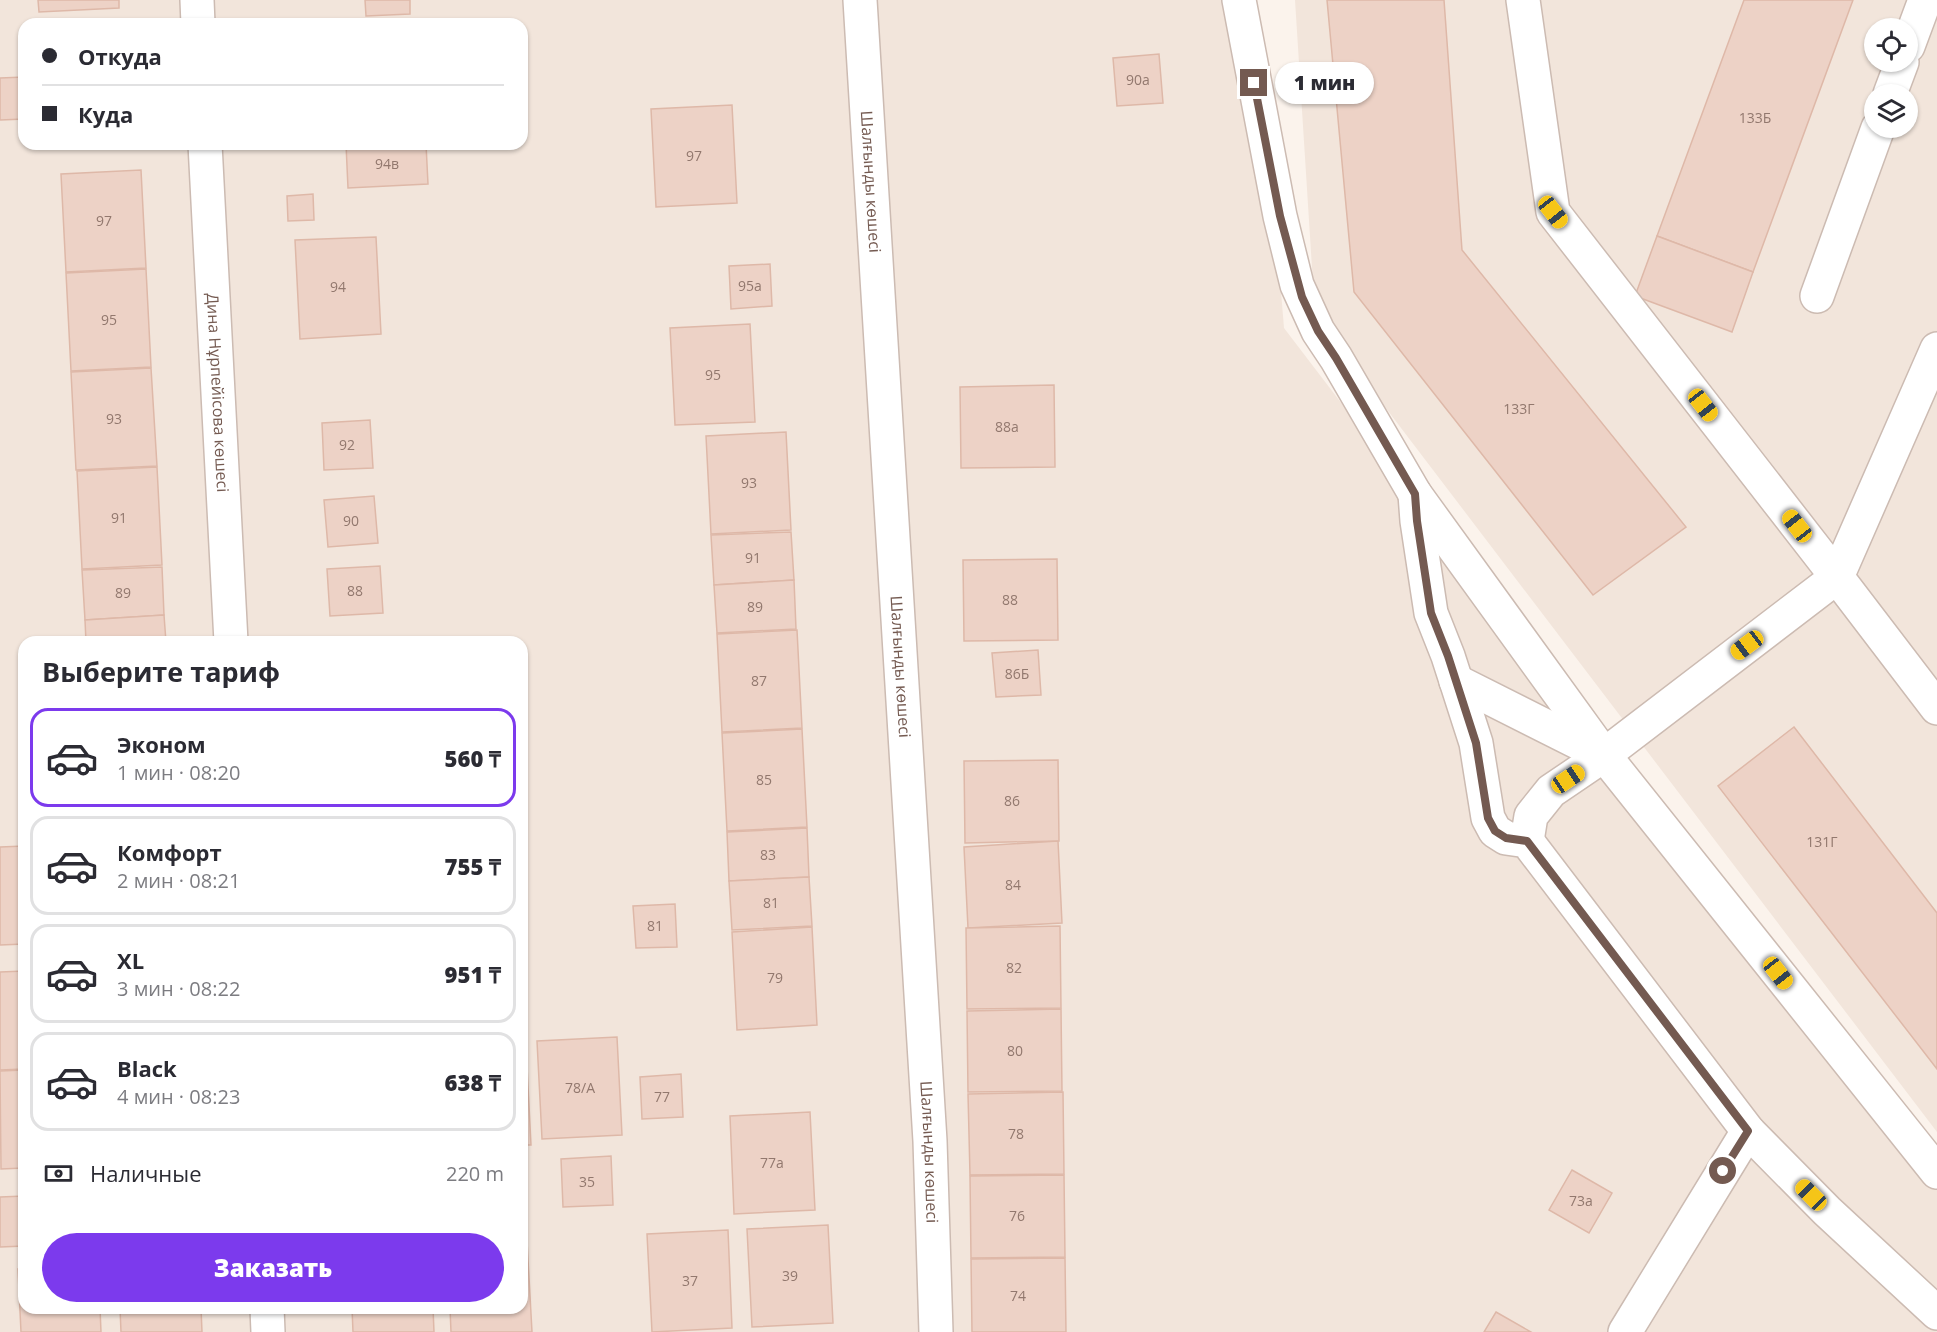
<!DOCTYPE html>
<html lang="ru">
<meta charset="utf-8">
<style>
:root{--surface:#fff;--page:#f7f7f7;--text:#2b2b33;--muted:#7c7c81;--line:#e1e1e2;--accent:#7c3aed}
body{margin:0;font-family:"Open Sans",sans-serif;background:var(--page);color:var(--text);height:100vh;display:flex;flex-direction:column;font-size:22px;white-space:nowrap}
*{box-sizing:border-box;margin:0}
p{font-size:20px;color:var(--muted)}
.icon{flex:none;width:33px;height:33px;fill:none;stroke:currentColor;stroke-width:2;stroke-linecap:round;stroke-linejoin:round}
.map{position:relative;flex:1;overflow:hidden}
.panel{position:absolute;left:18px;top:636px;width:510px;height:678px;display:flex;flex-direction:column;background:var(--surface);border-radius:18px;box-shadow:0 2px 4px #0004}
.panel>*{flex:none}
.guide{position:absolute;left:18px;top:18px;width:510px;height:132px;border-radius:18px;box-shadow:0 2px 4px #0004;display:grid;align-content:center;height:132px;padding:0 24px;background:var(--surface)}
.buttons{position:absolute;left:1864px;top:18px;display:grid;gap:12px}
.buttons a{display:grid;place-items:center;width:54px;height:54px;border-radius:50%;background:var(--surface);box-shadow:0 2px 4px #0004;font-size:30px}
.end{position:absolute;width:27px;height:27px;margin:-14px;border:8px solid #745a51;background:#fff;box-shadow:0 0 0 3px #fff}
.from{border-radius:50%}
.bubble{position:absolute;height:42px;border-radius:21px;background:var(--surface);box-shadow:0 2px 4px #0004;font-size:20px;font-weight:800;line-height:42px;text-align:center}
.car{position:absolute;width:18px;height:36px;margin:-18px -9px;border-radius:8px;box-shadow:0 0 4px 2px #0007;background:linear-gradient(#f5c518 24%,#345 0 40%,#f5c518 0 76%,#345 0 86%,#f5c518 0)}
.guide b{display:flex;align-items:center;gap:21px;height:57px;font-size:22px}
.guide b+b{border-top:2px solid var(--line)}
.guide i{width:15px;height:15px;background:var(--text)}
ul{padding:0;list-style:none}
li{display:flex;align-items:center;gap:18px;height:99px;margin:0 12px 9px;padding:0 12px;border:3px solid var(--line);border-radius:18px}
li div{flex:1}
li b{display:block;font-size:22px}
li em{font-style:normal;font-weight:800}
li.current{border-color:var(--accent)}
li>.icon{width:54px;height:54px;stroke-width:1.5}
h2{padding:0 24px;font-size:27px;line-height:72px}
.pay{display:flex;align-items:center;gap:15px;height:66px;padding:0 24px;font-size:22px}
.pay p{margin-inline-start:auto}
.primary-button{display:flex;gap:12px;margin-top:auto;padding:12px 24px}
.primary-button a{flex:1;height:69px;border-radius:36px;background:var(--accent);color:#fff;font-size:24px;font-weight:800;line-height:69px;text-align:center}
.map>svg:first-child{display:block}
.residential{fill:#f2e5db;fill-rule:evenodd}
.building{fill:#edd2c6;stroke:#deb8a8;stroke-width:1.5}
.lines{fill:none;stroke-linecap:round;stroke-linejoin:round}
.minor-casing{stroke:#ccbbb2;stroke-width:36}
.minor{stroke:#fff;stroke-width:33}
.route{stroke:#745a51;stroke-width:8}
.labels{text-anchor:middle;stroke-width:4.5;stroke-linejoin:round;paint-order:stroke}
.number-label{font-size:14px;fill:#92786e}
.street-label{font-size:16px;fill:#745a51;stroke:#fef8f2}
</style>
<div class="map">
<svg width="1937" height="1332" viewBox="0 0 1937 1332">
<rect width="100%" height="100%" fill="#fbf3ec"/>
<g class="residential">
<path d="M0,0H1257L1284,328L1937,1184V1332H0ZM24,24H522V144H24ZM24,642H522V1308H24Z"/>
<path d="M1295,0H1937V1132L1315,315ZM1875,28H1908V62H1875ZM1875,94H1908V128H1875Z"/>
</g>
<g class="building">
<path d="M38,0H119V8L39,12Z"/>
<path d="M365,0H410V14L366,16Z"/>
<path d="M1327,0H1444L1462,250L1686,527L1593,595L1354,292Z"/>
<path d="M1744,0H1853L1753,272L1657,236Z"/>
<path d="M1159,54L1163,103L1117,106L1113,58Z"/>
<path d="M24,77V119L0,120V78Z"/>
<path d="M732,105L737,203L656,207L651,109Z"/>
<path d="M346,144H426L428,184L348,188Z"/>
<path d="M141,170L146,268L66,272L61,174Z"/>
<path d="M313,194L314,220L288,221L287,196Z"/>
<path d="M1657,236L1753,272L1732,332L1635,296Z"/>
<path d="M376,237L381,334L300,339L295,240Z"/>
<path d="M770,264L772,306L731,309L729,266Z"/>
<path d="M146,269L151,367L71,371L66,273Z"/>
<path d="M750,324L755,422L675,425L670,328Z"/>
<path d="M151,368L157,466L76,470L71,372Z"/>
<path d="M1054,385L1055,467L961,468L960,387Z"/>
<path d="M370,420L373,468L324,470L322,423Z"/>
<path d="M786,432L791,530L711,534L706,436Z"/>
<path d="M157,467L162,565L82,569L77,471Z"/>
<path d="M374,496L378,543L328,547L324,500Z"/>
<path d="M791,532L794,580L714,585L711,535Z"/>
<path d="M1057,559L1058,640L964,641L963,560Z"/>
<path d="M380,566L383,613L330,616L327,569Z"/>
<path d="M162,567L164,615L85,620L82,570Z"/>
<path d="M794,580L796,629L717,633L714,585Z"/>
<path d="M164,615L166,642H86L85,620Z"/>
<path d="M797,630L802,728L722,732L717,634Z"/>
<path d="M387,638V642H330V640Z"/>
<path d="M1038,650L1041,695L996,697L992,653Z"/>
<path d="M1794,727L1937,913V1069L1718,786Z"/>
<path d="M802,729L807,827L727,831L722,733Z"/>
<path d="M1058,760L1059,841L965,843L964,761Z"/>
<path d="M807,828L809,877L729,881L727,832Z"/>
<path d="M1058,841L1062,923L968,928L964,847Z"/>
<path d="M24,846V944L0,945V847Z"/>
<path d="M809,877L812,926L732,930L729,881Z"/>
<path d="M675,904L677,947L636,948L633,906Z"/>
<path d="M1060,926L1061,1008L967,1009L966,928Z"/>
<path d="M812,927L817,1025L737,1030L732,932Z"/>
<path d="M522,949L526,1019H522Z"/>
<path d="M24,971V1069L0,1070V972Z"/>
<path d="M1061,1009L1062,1091L968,1092L967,1011Z"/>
<path d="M617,1037L622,1135L542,1139L537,1041Z"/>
<path d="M522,1047H526L531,1145H522Z"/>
<path d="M24,1070V1168L1,1169L0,1071Z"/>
<path d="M681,1074L683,1117L642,1119L640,1077Z"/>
<path d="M1063,1092L1064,1174L970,1175L968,1094Z"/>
<path d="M810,1112L815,1210L734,1214L730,1116Z"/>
<path d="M611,1156L613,1205L563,1207L561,1159Z"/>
<path d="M1572,1170L1612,1193L1589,1233L1549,1210Z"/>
<path d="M1064,1175L1065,1257L971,1258L970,1176Z"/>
<path d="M24,1196V1246L0,1247V1197Z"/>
<path d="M828,1225L833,1323L752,1327L747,1229Z"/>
<path d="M728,1230L732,1328L652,1332L647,1234Z"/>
<path d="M522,1241H527L532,1332H451L450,1308H522Z"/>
<path d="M1065,1258L1066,1332H972L971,1259Z"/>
<path d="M18,1269H24V1308H100L101,1332H21Z"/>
<path d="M120,1308H201L202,1332H121Z"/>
<path d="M352,1308H433L434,1332H353Z"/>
<path d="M1496,1312L1531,1332H1484Z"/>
</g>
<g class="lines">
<defs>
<g id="minor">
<path d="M197,0L198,24"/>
<path id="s1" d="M860,0L930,1141L936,1332"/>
<path d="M1239,0L1280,216L1297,285L1318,331L1336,358L1415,494L1604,755L1937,1172"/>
<path d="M1523,0L1553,212L1837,577L1604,755L1551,791L1531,816L1527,841"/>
<path d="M1908,46L1925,0"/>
<path d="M1890,94L1902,62"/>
<path id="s2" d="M205,144L231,642"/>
<path d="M1817,296L1878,128"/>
<path d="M1937,349L1837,577L1937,708"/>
<path d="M1415,494L1417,521L1431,613L1448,656L1476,743L1488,818L1495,831L1506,838L1527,841L1748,1131L1827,1211L1937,1313"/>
<path d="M1456,681L1599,753"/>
<path d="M267,1308L268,1332"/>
<path d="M1625,1332L1748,1131"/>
</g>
</defs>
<use href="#minor" class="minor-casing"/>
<use href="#minor" class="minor"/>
</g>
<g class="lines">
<path class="route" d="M1254,83L1280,216L1302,297L1318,331L1336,358L1415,494L1417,521L1431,613L1448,656L1476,743L1488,818L1495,831L1506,838L1527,841L1748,1131L1723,1171"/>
</g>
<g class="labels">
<g class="number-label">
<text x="1138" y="85">90а</text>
<text x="1755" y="123">133Б</text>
<text x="694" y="161">97</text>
<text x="387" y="169">94в</text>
<text x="104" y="226">97</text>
<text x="750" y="291">95а</text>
<text x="338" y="292">94</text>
<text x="109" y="325">95</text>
<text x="713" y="380">95</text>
<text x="1519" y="414">133Г</text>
<text x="114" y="424">93</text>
<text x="1007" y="432">88а</text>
<text x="347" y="450">92</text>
<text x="749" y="488">93</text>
<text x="119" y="523">91</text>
<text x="351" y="526">90</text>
<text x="753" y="563">91</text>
<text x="355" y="596">88</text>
<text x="123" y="598">89</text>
<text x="1010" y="605">88</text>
<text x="755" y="612">89</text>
<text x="1017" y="679">86Б</text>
<text x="759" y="686">87</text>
<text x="764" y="785">85</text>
<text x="1012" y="806">86</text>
<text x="1822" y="847">131Г</text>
<text x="768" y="860">83</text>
<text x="1013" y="890">84</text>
<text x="771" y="908">81</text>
<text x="655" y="931">81</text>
<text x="1014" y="973">82</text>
<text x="775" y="983">79</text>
<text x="1015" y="1056">80</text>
<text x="580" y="1093">78/А</text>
<text x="662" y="1102">77</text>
<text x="1016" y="1139">78</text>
<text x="772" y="1168">77а</text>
<text x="587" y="1187">35</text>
<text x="1581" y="1206">73а</text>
<text x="1017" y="1221">76</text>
<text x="790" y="1281">39</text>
<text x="690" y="1286">37</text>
<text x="1018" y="1301">74</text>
</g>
<g class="street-label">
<text dy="6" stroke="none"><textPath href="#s1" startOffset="182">Шалғынды көшесі</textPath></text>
<text dy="6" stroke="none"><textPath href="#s2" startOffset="249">Дина Нұрпейісова көшесі</textPath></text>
<text dy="6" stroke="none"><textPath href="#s1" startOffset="668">Шалғынды көшесі</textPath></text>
<text dy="6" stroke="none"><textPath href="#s1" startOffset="1154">Шалғынды көшесі</textPath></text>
</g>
</g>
</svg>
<div class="buttons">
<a><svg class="icon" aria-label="locate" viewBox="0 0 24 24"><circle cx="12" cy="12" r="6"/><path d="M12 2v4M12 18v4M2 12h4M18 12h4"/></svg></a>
<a><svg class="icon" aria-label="layers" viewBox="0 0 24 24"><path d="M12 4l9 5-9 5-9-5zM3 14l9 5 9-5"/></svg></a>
</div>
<i class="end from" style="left:1723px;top:1171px"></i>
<i class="end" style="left:1254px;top:83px"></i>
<div class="bubble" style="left:1275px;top:62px;width:99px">1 мин</div>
<i class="car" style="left:1553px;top:212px;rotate:142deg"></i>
<i class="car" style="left:1703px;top:405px;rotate:142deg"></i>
<i class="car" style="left:1797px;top:526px;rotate:322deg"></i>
<i class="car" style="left:1747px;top:645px;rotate:233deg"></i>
<i class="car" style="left:1568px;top:779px;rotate:56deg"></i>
<i class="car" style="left:1778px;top:973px;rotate:142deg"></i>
<i class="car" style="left:1811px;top:1195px;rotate:315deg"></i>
<div class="guide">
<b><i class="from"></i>Откуда</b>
<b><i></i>Куда</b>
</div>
<section class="panel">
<h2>Выберите тариф</h2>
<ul>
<li class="current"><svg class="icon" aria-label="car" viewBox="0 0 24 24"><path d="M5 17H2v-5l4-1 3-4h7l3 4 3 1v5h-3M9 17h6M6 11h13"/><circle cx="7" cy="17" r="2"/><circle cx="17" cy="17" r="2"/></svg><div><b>Эконом</b><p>1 мин · 08:20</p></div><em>560 ₸</em></li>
<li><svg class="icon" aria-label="car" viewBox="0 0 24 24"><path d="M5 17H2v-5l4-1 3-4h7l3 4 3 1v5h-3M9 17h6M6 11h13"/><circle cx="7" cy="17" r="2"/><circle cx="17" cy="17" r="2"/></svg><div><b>Комфорт</b><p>2 мин · 08:21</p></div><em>755 ₸</em></li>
<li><svg class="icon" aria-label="car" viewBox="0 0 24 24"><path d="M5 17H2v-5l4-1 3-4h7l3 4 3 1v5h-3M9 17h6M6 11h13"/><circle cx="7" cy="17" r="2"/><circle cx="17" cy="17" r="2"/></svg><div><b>XL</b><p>3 мин · 08:22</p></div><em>951 ₸</em></li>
<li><svg class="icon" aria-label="car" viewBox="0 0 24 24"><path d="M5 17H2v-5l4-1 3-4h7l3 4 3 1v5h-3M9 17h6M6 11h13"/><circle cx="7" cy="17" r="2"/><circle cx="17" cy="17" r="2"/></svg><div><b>Black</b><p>4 мин · 08:23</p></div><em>638 ₸</em></li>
</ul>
<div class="pay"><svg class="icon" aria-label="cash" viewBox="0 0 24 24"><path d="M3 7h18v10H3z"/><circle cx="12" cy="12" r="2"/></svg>Наличные<p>220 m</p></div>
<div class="primary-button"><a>Заказать</a></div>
</section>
</div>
